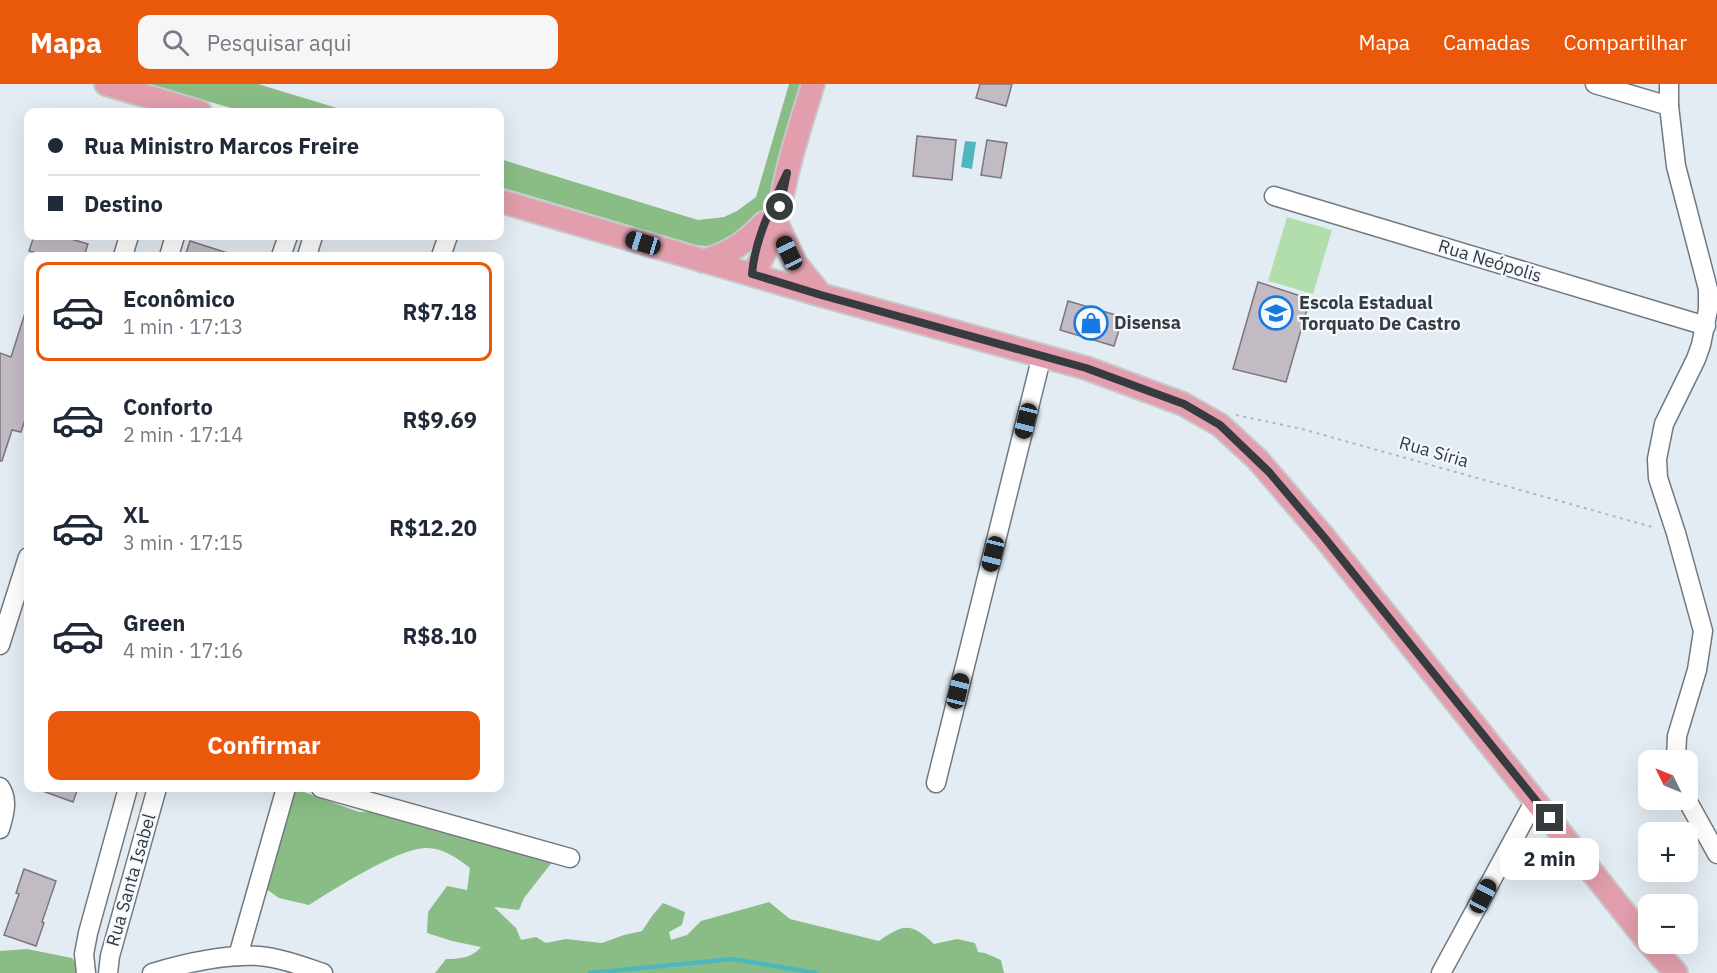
<!DOCTYPE html>
<html lang="pt">
<meta charset="utf-8">
<style>
:root{--surface:#fff;--page:#f6f6f7;--text:#1f2937;--muted:#747a83;--line:#e0e1e3;--accent:#ea580c}
body{margin:0;font-family:"IBM Plex Sans",sans-serif;background:var(--page);color:var(--text);height:100vh;display:flex;flex-direction:column;font-size:22px;white-space:nowrap}
*{box-sizing:border-box;margin:0}
p{font-size:20px;color:var(--muted)}
.icon{flex:none;width:33px;height:33px;fill:none;stroke:currentColor;stroke-width:2;stroke-linecap:round;stroke-linejoin:round}
.map{position:relative;flex:1;overflow:hidden}
.panel{position:absolute;left:24px;top:168px;width:480px;height:540px;display:flex;flex-direction:column;background:var(--surface);border-radius:12px;box-shadow:0 6px 24px #0002}
.panel>*{flex:none}
.banner{position:absolute;left:24px;top:24px;width:480px;height:132px;border-radius:12px;box-shadow:0 6px 24px #0002;display:grid;align-content:center;height:132px;padding:0 24px;background:var(--surface)}
.needle{width:39px;rotate:313deg}
.buttons{position:absolute;left:1638px;top:666px;display:grid;gap:12px}
.buttons a{display:grid;place-items:center;width:60px;height:60px;border-radius:12px;background:var(--surface);box-shadow:0 6px 24px #0002;font-size:30px}
.end{position:absolute;width:27px;height:27px;margin:-14px;border:8px solid #383b3e;background:#fff;box-shadow:0 0 0 3px #fff}
.from{border-radius:50%}
.bubble{position:absolute;height:42px;border-radius:12px;background:var(--surface);box-shadow:0 6px 24px #0002;font-size:20px;font-weight:700;line-height:42px;text-align:center}
.car{position:absolute;width:18px;height:36px;margin:-18px -9px;border-radius:8px;box-shadow:0 0 4px 2px #0007;background:linear-gradient(#222 24%,#8ab4d8 0 40%,#222 0 76%,#8ab4d8 0 86%,#222 0)}
.banner b{display:flex;align-items:center;gap:21px;height:57px;font-size:22px}
.banner b+b{border-top:2px solid var(--line)}
.banner i{width:15px;height:15px;background:var(--text)}
ul{padding:10px 0 0;list-style:none}
li{display:flex;align-items:center;gap:18px;height:99px;margin:0 12px 9px;padding:0 12px;border:3px solid transparent;border-radius:12px}
li div{flex:1}
li b{display:block;font-size:22px}
li em{font-style:normal;font-weight:700}
li.current{border-color:var(--accent)}
li>.icon{width:54px;height:54px;stroke-width:1.5}
.button{display:flex;gap:12px;margin-top:auto;padding:12px 24px}
.button a{flex:1;height:69px;border-radius:12px;background:var(--accent);color:#fff;font-size:24px;font-weight:700;line-height:69px;text-align:center}
header{display:flex;align-items:center;gap:36px;box-sizing:border-box;height:84px;padding:0 30px;background:var(--accent);color:#fff}
header strong{font-size:28px}
nav{display:flex;gap:33px;margin-inline-start:auto;font-size:21px}
.search{width:420px;height:54px;background:var(--page);display:flex;align-items:center;gap:15px;box-sizing:border-box;padding:0 21px;border-radius:12px;color:var(--muted);font-size:22px}
.map>svg:first-child{display:block}
.green{fill:#b1deac}
.forest{fill:#8abd85}
.water{fill:#4eb6bc}
.lines{fill:none;stroke-linecap:round;stroke-linejoin:round}
.stream{stroke:#4eb6bc;stroke-width:4.5}
.building{fill:#c2bbc3;stroke:#7d767d;stroke-width:1.5}
.minor-casing{stroke:#71787f;stroke-width:21}
.major-casing{stroke:#c7c8c9;stroke-width:26}
.path{stroke:#b0b6bc;stroke-width:2;stroke-dasharray:3 4.5;stroke-linecap:butt}
.minor{stroke:#fff;stroke-width:18}
.major{stroke:#e29eac;stroke-width:22}
.route{stroke:#383b3e;stroke-width:8}
.labels{text-anchor:middle;stroke-width:4.5;stroke-linejoin:round;paint-order:stroke}
.street-label{font-size:18px;fill:#383b3e;stroke:#f3f9ff}
.poi-label{font-size:18px;font-weight:bold;fill:#383b3e;stroke:#f3f9ff;text-anchor:start}
</style>
<header>
<strong>Mapa</strong>
<div class="search"><svg class="icon" aria-label="search" viewBox="0 0 24 24"><circle cx="10" cy="10" r="6"/><path d="M15 15l6 6"/></svg>Pesquisar aqui</div>
<nav><a>Mapa</a><a>Camadas</a><a>Compartilhar</a></nav>
</header>
<div class="map">
<svg width="1717" height="889" viewBox="0 0 1717 889">
<rect width="100%" height="100%" fill="#e4ecf3"/>
<path class="green" d="M1287,133L1332,146L1313,210L1268,197Z"/>
<g class="forest">
<path d="M148,0H258L350,28H245Z"/>
<path d="M789,0H803L766,123L758,136L748,146L711,163L696,161L500,103V75L698,136L724,133L737,127L756,113Z"/>
<path d="M293,704L359,728L380,727L485,755L503,765L533,771L553,777L524,814L519,826L494,823L516,844L521,856L536,853L546,859L566,855L602,859L624,851L642,847L652,832L663,819L685,828L682,841L669,848L671,856L687,851L701,837L769,818L790,835L879,857C905,839 911,839 934,860L957,855L975,859L978,868L985,869L1001,876L1004,889H435L446,875C459,875 472,874 481,863L452,857L427,849L428,828L447,802L467,806L470,784C458,774 441,763 425,764C395,766 336,804 309,821L279,814L262,802Z"/>
<path d="M27,865L72,874L83,889H0V867Z"/>
</g>
<path class="water" d="M965,57L976,58L972,85L961,83Z"/>
<g class="lines">
<path class="stream" d="M590,889L733,875L816,889"/>
</g>
<g class="building">
<path d="M980,0H1012L1006,22L976,14Z"/>
<path d="M917,52L956,56L952,96L913,92Z"/>
<path d="M987,56L1007,59L1001,94L981,91Z"/>
<path d="M34,152H61L88,160L84,172H47L29,167Z"/>
<path d="M190,157L231,170V172H196L186,169Z"/>
<path d="M1258,198L1310,215L1286,298L1233,285Z"/>
<path d="M1068,217L1123,233L1114,262L1060,246Z"/>
<path d="M26,226H28V326L21,348L12,346L2,377H0V269L11,273Z"/>
<path d="M37,704H78L73,718L37,705Z"/>
<path d="M24,785L56,797L42,838L44,839L36,862L4,851L19,810L16,809Z"/>
</g>
<g class="lines">
<defs>
<g id="minor">
<path d="M1595,0L1669,22"/>
<path d="M1669,0V22L1676,82L1708,205V226L1701,261L1696,275L1664,340L1657,375L1658,394L1676,449L1703,547L1697,586L1677,652L1676,676"/>
<path d="M1274,112L1706,242"/>
<path d="M123,172L129,152"/>
<path d="M169,172L175,152"/>
<path d="M281,172L288,152"/>
<path d="M307,172L313,152"/>
<path d="M441,172L448,152"/>
<path d="M0,561L28,473"/>
<path d="M936,699L1042,271"/>
<path d="M0,703C9,716 4,731 0,745"/>
<path d="M321,704L570,774"/>
<path d="M1687,716L1717,770"/>
<path d="M238,872L286,704"/>
<path d="M86,889L84,870L88,849L128,704"/>
<path d="M108,889L110,872L157,704"/>
<path d="M152,889C185,879 224,870 259,872C281,874 302,882 323,889"/>
<path d="M1441,889L1535,716"/>
</g>
<g id="major">
<path d="M106,0L200,28"/>
<path d="M500,117L821,211L1086,284L1183,320L1220,341L1258,376L1324,453L1648,858"/>
<path d="M777,140L796,180L821,211"/>
<path d="M703,177C730,169 744,160 764,139"/>
<path d="M752,190C777,154 777,130 787,90C794,59 804,30 813,0"/>
<path d="M1650,860L1676,889"/>
</g>
</defs>
<use href="#minor" class="minor-casing"/>
<use href="#major" class="major-casing"/>
<path class="path" d="M1236,331L1302,345L1656,444"/>
<use href="#minor" class="minor"/>
<use href="#major" class="major"/>
</g>
<g class="lines">
<path class="route" d="M780,123L787,89C772,122 755,154 752,190L821,211L1086,284L1184,320L1220,341L1269,388L1324,453L1550,734"/>
</g>
<defs>
<symbol id="school-ring" viewBox="-11 -11 22 22"><circle r="9.5" fill="#f3f9ff" stroke="#177ae2" stroke-width="1.5"/><path d="M0-5L7-2L0 1L-7-2ZM-4 1L0 2.5L4 1V4Q0 6-4 4Z" fill="#177ae2"/></symbol>
<symbol id="shop-ring" viewBox="-11 -11 22 22"><circle r="9.5" fill="#f3f9ff" stroke="#177ae2" stroke-width="1.5"/><path d="M-5-2.5h2.3a2.7 3.5 0 0 1 5.4 0H5L5.5 6h-11ZM-1.5-2.5h3a1.5 2.3 0 0 0-3 0Z" fill="#177ae2"/></symbol>
</defs>
<g fill-rule="evenodd">
<use href="#school-ring" x="1257" y="210" width="38" height="38"/>
<use href="#shop-ring" x="1072" y="220" width="38" height="38"/>
</g>
<g class="labels">
<g class="street-label">
<text transform="translate(1490 177) rotate(17)" y="6">Rua Neópolis</text>
<text transform="translate(1434 368) rotate(16)" y="6">Rua Síria</text>
<text transform="translate(131 796) rotate(-74)" y="6">Rua Santa Isabel</text>
</g>
<g class="poi-label">
<text x="1299" y="225">Escola Estadual<tspan x="1299" dy="21">Torquato De Castro</tspan></text>
<text x="1114" y="245">Disensa</text>
</g>
</g>
</svg>
<div class="buttons">
<a><svg class="needle" viewBox="-14 -14 28 28"><path d="M0-13l5 13h-10z" fill="#e53935"/><path d="M0 13l5-13h-10z" fill="#747a83"/></svg></a>
<a>+</a>
<a>−</a>
</div>
<i class="end from" style="left:780px;top:123px"></i>
<i class="end" style="left:1550px;top:734px"></i>
<div class="bubble" style="left:1500px;top:754px;width:99px">2 min</div>
<i class="car" style="left:643px;top:159px;rotate:287deg"></i>
<i class="car" style="left:789px;top:169px;rotate:335deg"></i>
<i class="car" style="left:1026px;top:337px;rotate:194deg"></i>
<i class="car" style="left:993px;top:470px;rotate:194deg"></i>
<i class="car" style="left:958px;top:607px;rotate:14deg"></i>
<i class="car" style="left:1483px;top:812px;rotate:28deg"></i>
<div class="banner">
<b><i class="from"></i>Rua Ministro Marcos Freire</b>
<b><i></i>Destino</b>
</div>
<section class="panel">
<ul>
<li class="current"><svg class="icon" aria-label="car" viewBox="0 0 24 24"><path d="M5 17H2v-5l4-1 3-4h7l3 4 3 1v5h-3M9 17h6M6 11h13"/><circle cx="7" cy="17" r="2"/><circle cx="17" cy="17" r="2"/></svg><div><b>Econômico</b><p>1 min · 17:13</p></div><em>R$7.18</em></li>
<li><svg class="icon" aria-label="car" viewBox="0 0 24 24"><path d="M5 17H2v-5l4-1 3-4h7l3 4 3 1v5h-3M9 17h6M6 11h13"/><circle cx="7" cy="17" r="2"/><circle cx="17" cy="17" r="2"/></svg><div><b>Conforto</b><p>2 min · 17:14</p></div><em>R$9.69</em></li>
<li><svg class="icon" aria-label="car" viewBox="0 0 24 24"><path d="M5 17H2v-5l4-1 3-4h7l3 4 3 1v5h-3M9 17h6M6 11h13"/><circle cx="7" cy="17" r="2"/><circle cx="17" cy="17" r="2"/></svg><div><b>XL</b><p>3 min · 17:15</p></div><em>R$12.20</em></li>
<li><svg class="icon" aria-label="car" viewBox="0 0 24 24"><path d="M5 17H2v-5l4-1 3-4h7l3 4 3 1v5h-3M9 17h6M6 11h13"/><circle cx="7" cy="17" r="2"/><circle cx="17" cy="17" r="2"/></svg><div><b>Green</b><p>4 min · 17:16</p></div><em>R$8.10</em></li>
</ul>
<div class="button"><a>Confirmar</a></div>
</section>
</div>
